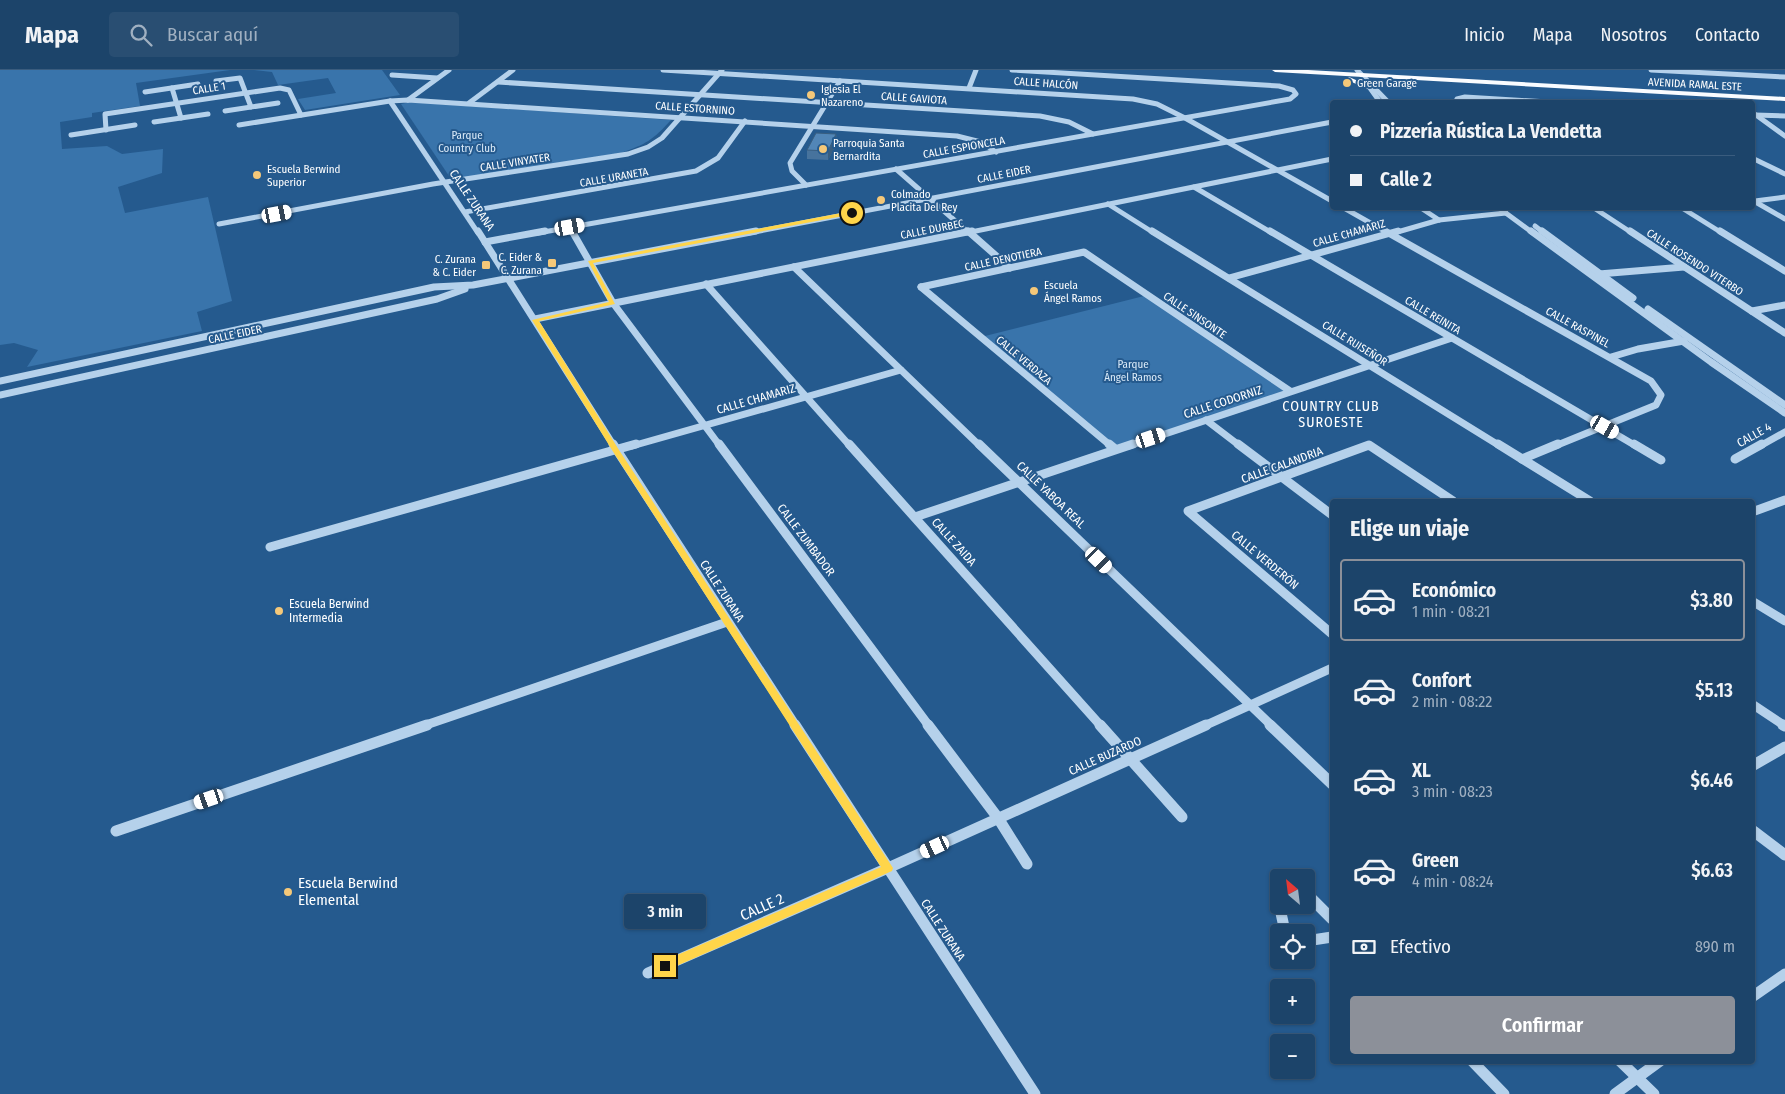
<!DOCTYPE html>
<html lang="es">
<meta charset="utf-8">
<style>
:root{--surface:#1c446a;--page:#294e72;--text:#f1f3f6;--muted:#a0b0c1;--line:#3a5c7e;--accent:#8c9099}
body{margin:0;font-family:"Fira Sans Condensed",sans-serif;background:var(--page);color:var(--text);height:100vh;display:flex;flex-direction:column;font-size:19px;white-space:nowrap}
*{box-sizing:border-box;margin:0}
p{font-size:16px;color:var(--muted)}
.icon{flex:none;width:28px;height:28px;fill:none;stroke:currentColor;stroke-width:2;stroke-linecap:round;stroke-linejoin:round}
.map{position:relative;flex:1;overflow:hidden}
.panel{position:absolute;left:1330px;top:429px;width:425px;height:565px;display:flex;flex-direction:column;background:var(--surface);border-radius:5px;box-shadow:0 1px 4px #0004,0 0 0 1px var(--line)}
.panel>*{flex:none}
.guide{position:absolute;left:1330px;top:30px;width:425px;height:110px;border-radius:5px;box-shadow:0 1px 4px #0004,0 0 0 1px var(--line);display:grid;align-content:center;height:110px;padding:0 20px;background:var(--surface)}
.needle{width:32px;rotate:332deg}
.controls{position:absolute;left:1270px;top:799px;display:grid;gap:10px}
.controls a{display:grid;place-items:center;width:45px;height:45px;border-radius:5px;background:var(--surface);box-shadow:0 1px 4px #0004,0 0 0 1px var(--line);font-size:25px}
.end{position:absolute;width:22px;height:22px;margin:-11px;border:6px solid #ffd54a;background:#111;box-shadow:0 0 0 2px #111}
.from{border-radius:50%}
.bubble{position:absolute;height:35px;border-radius:5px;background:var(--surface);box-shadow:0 1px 4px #0004,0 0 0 1px var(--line);font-size:16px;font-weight:600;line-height:35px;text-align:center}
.car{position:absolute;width:15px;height:30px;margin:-15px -8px;border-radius:6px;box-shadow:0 0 4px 1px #0007;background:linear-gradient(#fff 24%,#345 0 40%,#fff 0 76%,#345 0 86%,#fff 0)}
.guide b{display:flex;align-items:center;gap:18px;height:48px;font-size:19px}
.guide b+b{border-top:1px solid var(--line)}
.guide i{width:12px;height:12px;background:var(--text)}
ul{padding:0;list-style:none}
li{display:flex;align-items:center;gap:15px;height:82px;margin:0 10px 8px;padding:0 10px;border:2px solid transparent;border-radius:5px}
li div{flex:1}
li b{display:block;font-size:19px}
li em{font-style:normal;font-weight:600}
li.active{border-color:var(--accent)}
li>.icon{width:45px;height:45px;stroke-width:1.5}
h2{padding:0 20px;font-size:22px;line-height:60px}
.pay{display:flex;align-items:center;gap:12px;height:55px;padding:0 20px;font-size:19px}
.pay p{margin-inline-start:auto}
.cta{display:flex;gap:10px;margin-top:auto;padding:10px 20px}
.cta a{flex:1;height:58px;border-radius:5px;background:var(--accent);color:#fff;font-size:20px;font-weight:600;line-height:58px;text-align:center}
header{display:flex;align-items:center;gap:30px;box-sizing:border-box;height:70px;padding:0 25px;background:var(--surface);border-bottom:1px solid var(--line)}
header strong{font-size:24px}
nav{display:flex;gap:28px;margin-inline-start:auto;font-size:18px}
.search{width:350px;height:45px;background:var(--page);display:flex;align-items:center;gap:12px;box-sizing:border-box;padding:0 18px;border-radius:5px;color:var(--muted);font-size:19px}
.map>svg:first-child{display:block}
.green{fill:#3974ab}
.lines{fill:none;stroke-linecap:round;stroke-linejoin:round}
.minor-far3{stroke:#b5d1eb;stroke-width:5}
.minor-far2{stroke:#b5d1eb;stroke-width:7}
.minor-far1{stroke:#b5d1eb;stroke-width:9}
.minor{stroke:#b5d1eb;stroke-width:11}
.major{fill:#fafcff;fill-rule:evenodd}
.wall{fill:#47739d}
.shaded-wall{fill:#395e80}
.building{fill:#5286b7;stroke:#395e80}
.route{fill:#ffd54a}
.poi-dot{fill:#f5c879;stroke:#255a8e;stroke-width:2}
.labels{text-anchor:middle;stroke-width:4;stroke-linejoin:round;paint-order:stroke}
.far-street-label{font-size:11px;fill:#fff;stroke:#255a8e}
.far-poi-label{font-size:11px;fill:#fff;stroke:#255a8e;text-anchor:start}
.far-park-label{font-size:11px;fill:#daeaf8;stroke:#255a8e}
.street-label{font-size:12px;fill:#fff;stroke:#255a8e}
.poi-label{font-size:12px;fill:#fff;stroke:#255a8e;text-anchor:start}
.neighbourhood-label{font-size:14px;letter-spacing:1px;fill:#fff;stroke:#255a8e}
.near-poi-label{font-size:15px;fill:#fff;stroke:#255a8e;text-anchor:start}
.near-street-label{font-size:15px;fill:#fff;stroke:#255a8e}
</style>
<header>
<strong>Mapa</strong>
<div class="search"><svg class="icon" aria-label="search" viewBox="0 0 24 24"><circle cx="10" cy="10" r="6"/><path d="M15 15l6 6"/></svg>Buscar aquí</div>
<nav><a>Inicio</a><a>Mapa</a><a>Nosotros</a><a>Contacto</a></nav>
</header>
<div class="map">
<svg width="1785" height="1024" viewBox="0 0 1785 1024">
<rect width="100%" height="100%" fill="#255a8e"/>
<g class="green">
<path d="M0,0H230L136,13L140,36L92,43V47L60,52L62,79L107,76L122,84L163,79L162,103L118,117L125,143L208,127L232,231L197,242L202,261L27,297L38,280L14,273L0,275Z"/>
<path d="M254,0H382L400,25L305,40L298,29L336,23L328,8L278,15L272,2Z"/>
<path d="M410,32L671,50C653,70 646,74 621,83L461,108L449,106L401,34Z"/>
<path d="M1148,225L1290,321L1115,379L981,267Z"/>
</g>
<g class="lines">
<g class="minor-far3">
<path d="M663,0L1133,29L1157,34L1185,48L1332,131"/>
<path d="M1357,0L1388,32"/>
<path d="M1651,0L1785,7"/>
<path d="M392,5L437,8"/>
<path d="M216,11L240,8L251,37"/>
<path d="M498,12L1040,46L1069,52L1093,64"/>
<path d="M172,18L181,48"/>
<path d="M969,18L976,0"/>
<path d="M1370,18L1380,32"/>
<path d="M145,22L198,14"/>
<path d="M408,30L449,0"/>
<path d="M390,31L478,163"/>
<path d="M1461,32L1457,29L1465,27L1548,32"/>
<path d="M469,33L513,0"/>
<path d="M225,41L278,33"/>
<path d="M1755,45L1785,46"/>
<path d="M1756,45L1785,66"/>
<path d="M154,52L208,44"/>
<path d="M239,55L390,31L408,30L957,66L981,72L996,82"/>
<path d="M106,60L105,44L280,18L289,20L301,45"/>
<path d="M71,65L135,55"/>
<path d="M1752,88L1785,104"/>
<path d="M896,99L969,163"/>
<path d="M806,115L792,101L790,93L840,11"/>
<path d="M1194,117L1272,163"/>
<path d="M1752,130L1785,149"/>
<path d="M1755,131L1785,127"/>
<path d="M1108,134L1154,163"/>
<path d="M1344,138L1388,163"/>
<path d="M1421,138L1439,150"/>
<path d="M1499,138L1533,163"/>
<path d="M1594,138L1632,163"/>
<path d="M1682,138L1722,163"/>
<path d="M465,142L696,101L718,88L745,51"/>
<path d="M219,154L433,114L628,84L648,77L662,68L722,0"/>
<path d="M1535,156L1544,163"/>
<path d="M570,157L573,163"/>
<path d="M538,163L1290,29L1296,24L1293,20L1279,16L1012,0"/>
<path d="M749,163L1332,52"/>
<path d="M966,163L1332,89"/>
<path d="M1394,163L1439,150L1506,143"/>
</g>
<g class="minor-far2">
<path d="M478,161L614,376"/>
<path d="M572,161L613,233L720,376"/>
<path d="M968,161L1010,198"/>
<path d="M1152,161L1500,376"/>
<path d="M1270,161L1636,376"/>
<path d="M1385,161L1651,311L1661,325L1656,335L1555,376"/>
<path d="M1531,161L1711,292L1785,343"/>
<path d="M1542,161L1633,228"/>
<path d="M1630,161L1785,263"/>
<path d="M1720,161L1785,201"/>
<path d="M485,172L545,161"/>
<path d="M794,197L980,376"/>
<path d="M1599,204L1684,197"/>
<path d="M1229,208L1398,161"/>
<path d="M706,214L850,376"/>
<path d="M921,217L1084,182L1290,321"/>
<path d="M921,217L1111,376"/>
<path d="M1648,239L1785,335"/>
<path d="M1752,241L1785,235"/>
<path d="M535,249L972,161"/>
<path d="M1611,287L1638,279L1684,271"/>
<path d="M0,311L434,217L473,215L756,161"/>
<path d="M0,325L437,229L465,219"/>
<path d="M1206,350L1240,376"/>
<path d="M632,376L901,300"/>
<path d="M1129,376L1452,268"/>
<path d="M1367,376H1370"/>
<path d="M1760,376L1785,362"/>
</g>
<g class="minor-far1">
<path d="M613,374L796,656"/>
<path d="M719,374L929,656"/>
<path d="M849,374L1101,656"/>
<path d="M979,374L1272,656"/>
<path d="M1109,374L1115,379"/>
<path d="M1238,374L1332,445"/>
<path d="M1498,374L1590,431"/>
<path d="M1634,374L1661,390"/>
<path d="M1522,389L1558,374"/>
<path d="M1735,389L1762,374"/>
<path d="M1752,442L1785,430"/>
<path d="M915,447L1133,374"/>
<path d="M270,477L636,374"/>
<path d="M1752,531L1785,551"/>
<path d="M1332,564L1188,441L1369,375L1453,431"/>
<path d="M1752,634L1785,656"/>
<path d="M423,656L727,552"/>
<path d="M1204,656L1332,598"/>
</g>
<g class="minor">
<path d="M795,655L1035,1024"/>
<path d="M928,655L998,748L1027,794"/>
<path d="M1100,655L1182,747"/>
<path d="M1270,655L1332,714"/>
<path d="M1783,655L1785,656"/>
<path d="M1752,696L1785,677"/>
<path d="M1752,760L1785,785"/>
<path d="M116,761L427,655"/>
<path d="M1306,823L1332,849"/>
<path d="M1290,862L1284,857L1281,843L1291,835"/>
<path d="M1306,871L1332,867"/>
<path d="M648,903L888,798L1206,655"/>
<path d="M1752,927L1785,904"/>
<path d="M1472,991L1504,1024"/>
<path d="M1620,991L1654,1024"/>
<path d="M1615,1024L1660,991"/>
</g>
<g class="major">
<path d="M1272,0H1308L1785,27V31L1275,2Z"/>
<path d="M1349,7L1372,17L1373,18L1368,19L1347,10L1346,9Z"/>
</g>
</g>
<path class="wall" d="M836,64L837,73L828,90L807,89V80Z"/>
<path class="shaded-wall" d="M836,64L837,73L828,90V81Z"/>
<path class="building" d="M816,63L836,64L828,81L807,80Z"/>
<path class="route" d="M852,141L854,144L593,193L615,234L539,251L619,380L893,798L892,801L665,901L661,899L660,896L661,892L881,797L612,380L532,250L609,232L588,191Z"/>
<g class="poi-dot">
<circle cx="1347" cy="13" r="5"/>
<circle cx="811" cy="25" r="5"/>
<circle cx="823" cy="79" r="5"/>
<circle cx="257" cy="105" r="5"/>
<circle cx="881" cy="130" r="5"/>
<rect x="547" y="188" width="10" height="10" rx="2.5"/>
<rect x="481" y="190" width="10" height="10" rx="2.5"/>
<circle cx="1034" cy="221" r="5"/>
<circle cx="279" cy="541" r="5"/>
<circle cx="288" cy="822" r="5"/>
</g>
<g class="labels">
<g class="far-street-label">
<text transform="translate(1046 13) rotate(4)" y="4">CALLE HALCÓN</text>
<text transform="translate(1695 14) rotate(3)" y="4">AVENIDA RAMAL ESTE</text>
<text transform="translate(209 18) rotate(-9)" y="4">CALLE 1</text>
<text transform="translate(914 28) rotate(4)" y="4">CALLE GAVIOTA</text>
<text transform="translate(695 38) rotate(4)" y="4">CALLE ESTORNINO</text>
<text transform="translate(964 77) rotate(-10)" y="4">CALLE ESPIONCELA</text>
<text transform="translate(515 92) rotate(-9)" y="4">CALLE VINYATER</text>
<text transform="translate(1004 104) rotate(-11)" y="4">CALLE EIDER</text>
<text transform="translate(614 107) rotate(-10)" y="4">CALLE URANETA</text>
<text transform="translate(932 159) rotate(-11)" y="4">CALLE DURBEC</text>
<text transform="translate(1349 163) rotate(-16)" y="4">CALLE CHAMARIZ</text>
<text transform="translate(1003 189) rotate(-12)" y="4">CALLE DENOTIERA</text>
<text transform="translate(1695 192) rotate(33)" y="4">CALLE ROSENDO VITERBO</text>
<text transform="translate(1195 245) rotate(34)" y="4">CALLE SINSONTE</text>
<text transform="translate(1433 245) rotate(31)" y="4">CALLE REINITA</text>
<text transform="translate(1578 257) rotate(29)" y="4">CALLE RASPINEL</text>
<text transform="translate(235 264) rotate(-12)" y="4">CALLE EIDER</text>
<text transform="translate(1355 273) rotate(32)" y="4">CALLE RUISEÑOR</text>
<text transform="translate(1024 290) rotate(40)" y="4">CALLE VERDAZA</text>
</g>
<g class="far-poi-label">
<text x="1357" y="17">Green Garage</text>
<text x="821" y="23">Iglesia El<tspan x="821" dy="13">Nazareno</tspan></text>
<text x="833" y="77">Parroquia Santa<tspan x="833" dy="13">Bernardita</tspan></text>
<text x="267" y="103">Escuela Berwind<tspan x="267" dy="13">Superior</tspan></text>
<text x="891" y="128">Colmado<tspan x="891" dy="13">Placita Del Rey</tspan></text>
<text x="542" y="191" text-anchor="end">C. Eider &amp;<tspan x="542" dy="13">C. Zurana</tspan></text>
<text x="476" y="193" text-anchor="end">C. Zurana<tspan x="476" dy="13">&amp; C. Eider</tspan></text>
<text x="1044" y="219">Escuela<tspan x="1044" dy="13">Ángel Ramos</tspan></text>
</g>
<g class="far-park-label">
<text x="467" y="69">Parque<tspan x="467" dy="13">Country Club</tspan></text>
<text x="1133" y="298">Parque<tspan x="1133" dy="13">Ángel Ramos</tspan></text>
</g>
<g class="street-label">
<text transform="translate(472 130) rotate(56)" y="4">CALLE ZURANA</text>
<text transform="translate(756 329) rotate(-16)" y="4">CALLE CHAMARIZ</text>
<text transform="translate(1223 332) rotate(-18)" y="4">CALLE CODORNIZ</text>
<text transform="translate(1754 365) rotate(-29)" y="4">CALLE 4</text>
<text transform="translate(1282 395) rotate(-20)" y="4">CALLE CALANDRIA</text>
<text transform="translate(1051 425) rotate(44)" y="4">CALLE YABOA REAL</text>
<text transform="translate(806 470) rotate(53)" y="4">CALLE ZUMBADOR</text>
<text transform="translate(954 472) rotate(48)" y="4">CALLE ZAIDA</text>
<text transform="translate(1265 490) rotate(40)" y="4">CALLE VERDERÓN</text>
<text transform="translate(722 521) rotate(57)" y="4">CALLE ZURANA</text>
<text transform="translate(1105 686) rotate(-24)" y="4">CALLE BUZARDO</text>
<text transform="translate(943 860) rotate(57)" y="4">CALLE ZURANA</text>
</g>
<g class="poi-label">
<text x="289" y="538">Escuela Berwind<tspan x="289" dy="14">Intermedia</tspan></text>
</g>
<g class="neighbourhood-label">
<text x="1331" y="341">COUNTRY CLUB<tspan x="1331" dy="16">SUROESTE</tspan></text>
</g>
<g class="near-poi-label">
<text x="298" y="818">Escuela Berwind<tspan x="298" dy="17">Elemental</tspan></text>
</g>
<g class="near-street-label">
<text transform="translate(762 837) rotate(-24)" y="5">CALLE 2</text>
</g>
</g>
</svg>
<div class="controls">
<a><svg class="needle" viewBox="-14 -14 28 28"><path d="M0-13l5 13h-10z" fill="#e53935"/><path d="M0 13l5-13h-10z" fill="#a0b0c1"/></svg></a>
<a><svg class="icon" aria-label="locate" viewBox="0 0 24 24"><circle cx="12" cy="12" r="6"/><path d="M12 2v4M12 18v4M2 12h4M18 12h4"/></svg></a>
<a>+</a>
<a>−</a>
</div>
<i class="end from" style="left:852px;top:143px"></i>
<i class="end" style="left:665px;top:896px"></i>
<div class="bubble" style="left:624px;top:824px;width:82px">3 min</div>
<i class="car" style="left:277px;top:144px;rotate:79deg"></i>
<i class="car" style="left:570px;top:157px;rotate:80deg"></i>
<i class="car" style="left:1605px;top:357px;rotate:120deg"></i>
<i class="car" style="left:1151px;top:368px;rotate:72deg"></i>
<i class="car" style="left:1099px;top:490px;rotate:134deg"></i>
<i class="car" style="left:209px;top:729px;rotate:251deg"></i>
<i class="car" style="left:935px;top:777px;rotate:245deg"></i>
<div class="guide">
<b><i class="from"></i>Pizzería Rústica La Vendetta</b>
<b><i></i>Calle 2</b>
</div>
<section class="panel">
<h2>Elige un viaje</h2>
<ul>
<li class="active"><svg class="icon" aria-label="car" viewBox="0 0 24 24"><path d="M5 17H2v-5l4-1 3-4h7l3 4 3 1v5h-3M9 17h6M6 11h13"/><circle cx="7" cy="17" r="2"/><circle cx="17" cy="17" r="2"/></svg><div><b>Económico</b><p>1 min · 08:21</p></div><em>$3.80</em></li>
<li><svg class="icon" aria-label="car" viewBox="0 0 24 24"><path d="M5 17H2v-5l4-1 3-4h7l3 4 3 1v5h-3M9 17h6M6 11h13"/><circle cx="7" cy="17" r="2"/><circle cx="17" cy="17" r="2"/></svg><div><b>Confort</b><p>2 min · 08:22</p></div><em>$5.13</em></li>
<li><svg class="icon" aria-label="car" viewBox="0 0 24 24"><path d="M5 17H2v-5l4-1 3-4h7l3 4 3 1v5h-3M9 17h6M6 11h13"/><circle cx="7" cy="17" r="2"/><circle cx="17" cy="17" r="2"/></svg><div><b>XL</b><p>3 min · 08:23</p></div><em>$6.46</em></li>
<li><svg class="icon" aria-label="car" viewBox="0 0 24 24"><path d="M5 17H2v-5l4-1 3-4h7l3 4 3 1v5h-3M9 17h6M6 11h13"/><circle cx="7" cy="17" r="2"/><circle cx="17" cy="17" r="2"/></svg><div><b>Green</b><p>4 min · 08:24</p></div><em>$6.63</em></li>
</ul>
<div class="pay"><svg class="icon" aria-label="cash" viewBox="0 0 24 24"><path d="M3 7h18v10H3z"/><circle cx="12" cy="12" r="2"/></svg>Efectivo<p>890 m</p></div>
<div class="cta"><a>Confirmar</a></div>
</section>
</div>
